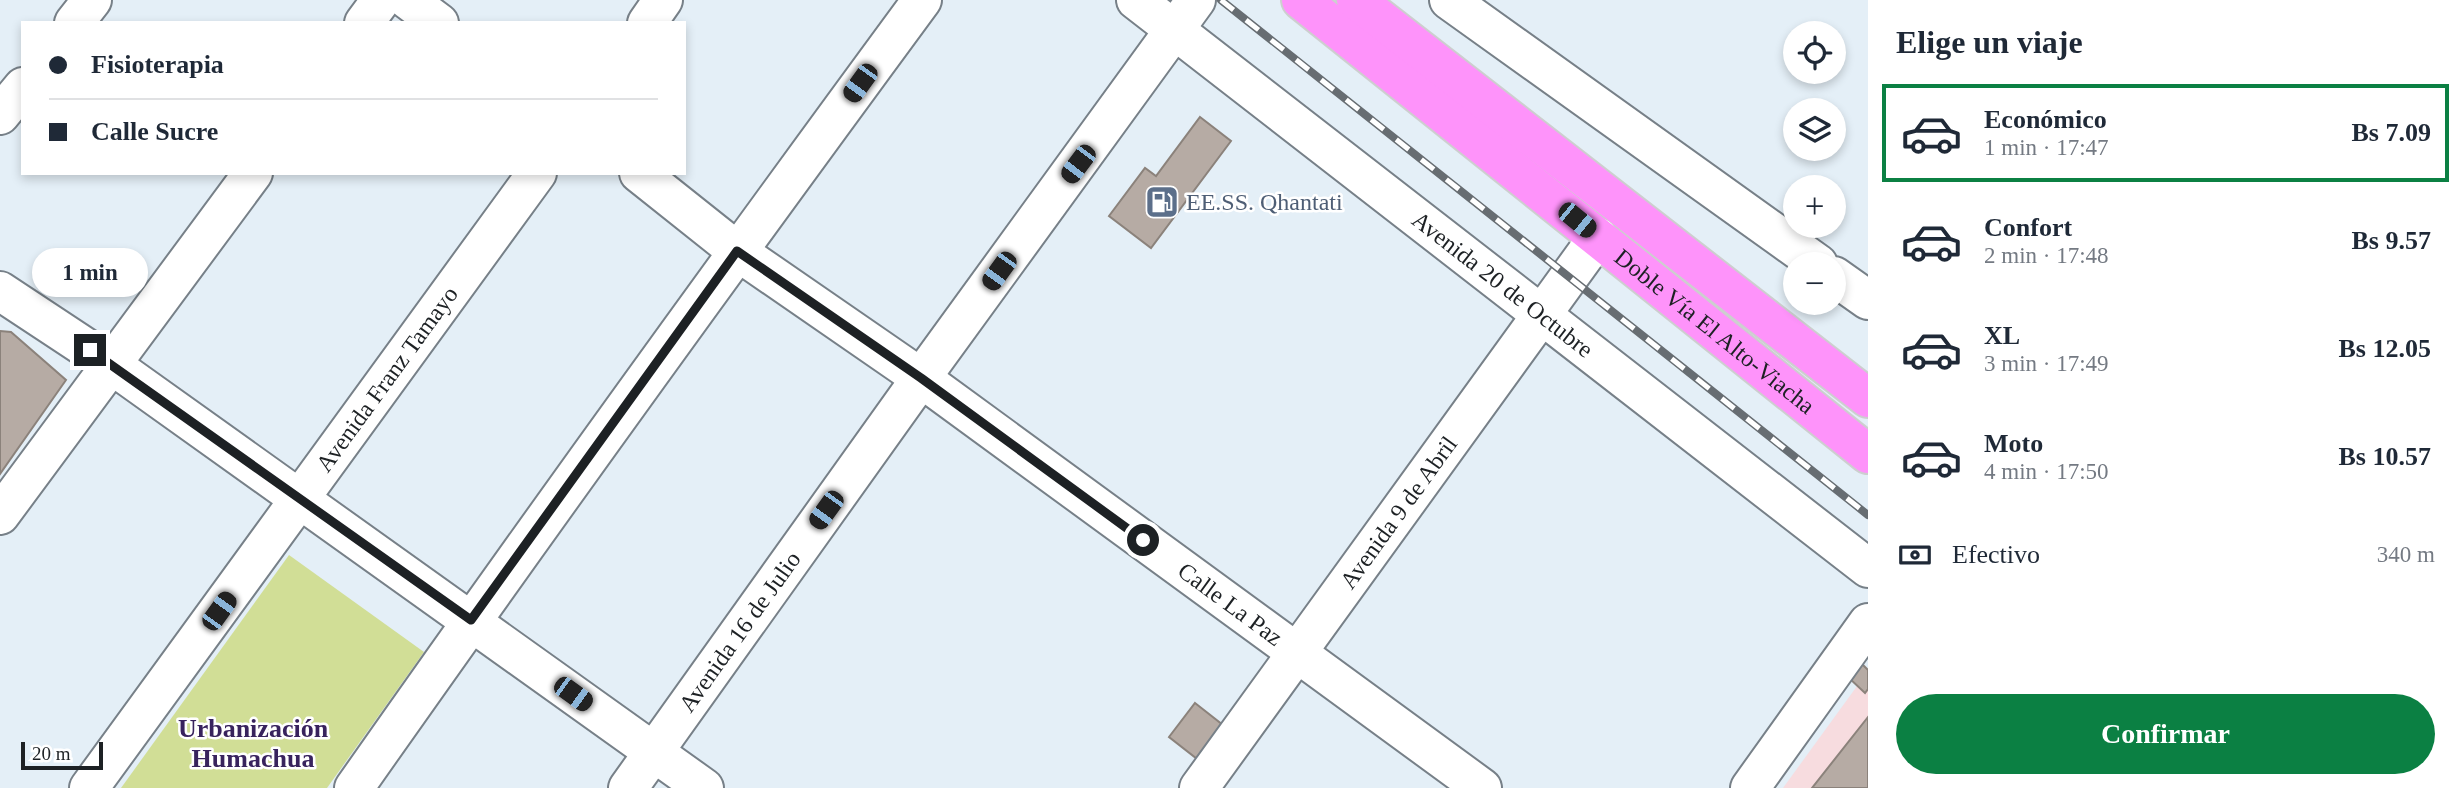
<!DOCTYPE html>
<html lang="es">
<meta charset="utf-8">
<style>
:root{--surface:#fff;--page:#f2f2f3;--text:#1f2937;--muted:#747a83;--line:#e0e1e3;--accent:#0b8043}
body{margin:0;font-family:"Times New Roman",serif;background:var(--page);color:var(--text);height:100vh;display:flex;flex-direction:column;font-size:26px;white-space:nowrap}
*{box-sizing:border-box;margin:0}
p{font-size:23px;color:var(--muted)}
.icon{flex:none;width:38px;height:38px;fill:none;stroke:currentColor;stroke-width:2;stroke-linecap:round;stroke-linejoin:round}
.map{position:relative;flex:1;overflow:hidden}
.drawer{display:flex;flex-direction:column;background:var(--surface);width:595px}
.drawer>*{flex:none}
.hud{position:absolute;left:21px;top:21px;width:665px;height:154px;border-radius:0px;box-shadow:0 4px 10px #0003;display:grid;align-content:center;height:154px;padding:0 28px;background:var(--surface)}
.buttons{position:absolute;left:1783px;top:21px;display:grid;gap:14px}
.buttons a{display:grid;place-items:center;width:63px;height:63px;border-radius:50%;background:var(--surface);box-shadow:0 4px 10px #0003;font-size:35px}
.scale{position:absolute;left:21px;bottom:18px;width:82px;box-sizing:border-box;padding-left:7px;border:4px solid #1d2124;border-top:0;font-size:19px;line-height:24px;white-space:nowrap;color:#1d2124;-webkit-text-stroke:5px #fff;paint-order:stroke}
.end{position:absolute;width:32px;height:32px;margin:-16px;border:9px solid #1d2124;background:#fff;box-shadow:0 0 0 4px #fff}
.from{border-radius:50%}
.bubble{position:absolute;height:49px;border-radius:24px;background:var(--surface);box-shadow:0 4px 10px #0003;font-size:23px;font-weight:800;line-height:49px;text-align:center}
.car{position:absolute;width:21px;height:42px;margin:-21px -10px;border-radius:9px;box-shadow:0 0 5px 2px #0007;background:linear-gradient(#222 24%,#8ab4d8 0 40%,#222 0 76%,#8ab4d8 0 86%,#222 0)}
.hud b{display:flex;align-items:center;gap:24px;height:66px;font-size:26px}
.hud b+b{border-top:2px solid var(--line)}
.hud i{width:18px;height:18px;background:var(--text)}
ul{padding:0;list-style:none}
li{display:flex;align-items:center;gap:21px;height:98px;margin:0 14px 10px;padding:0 14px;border:4px solid transparent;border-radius:0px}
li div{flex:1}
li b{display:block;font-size:26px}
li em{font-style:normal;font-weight:800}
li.selected{border-color:var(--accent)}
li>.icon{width:63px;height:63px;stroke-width:1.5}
h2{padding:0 28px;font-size:32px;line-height:84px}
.pay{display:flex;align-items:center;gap:18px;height:77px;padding:0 28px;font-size:26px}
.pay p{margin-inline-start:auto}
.action{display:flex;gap:14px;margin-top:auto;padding:14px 28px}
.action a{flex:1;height:80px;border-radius:42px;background:var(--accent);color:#fff;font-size:28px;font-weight:800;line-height:80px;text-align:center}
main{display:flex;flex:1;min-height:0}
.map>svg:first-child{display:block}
.education{fill:#f7dcdf}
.green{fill:#d1de96}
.building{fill:#b6aba4;stroke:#8b827b;stroke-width:2}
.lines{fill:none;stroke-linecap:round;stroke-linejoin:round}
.minor-casing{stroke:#778088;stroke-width:42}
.highway-casing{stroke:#cdcecf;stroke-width:42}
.minor{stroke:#fff;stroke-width:38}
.highway{stroke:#fe93fa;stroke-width:38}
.rail-casing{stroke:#676d72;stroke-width:8}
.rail{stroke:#fff;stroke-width:5;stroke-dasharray:16;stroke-linecap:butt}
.route{stroke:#1d2124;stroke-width:9}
.labels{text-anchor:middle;stroke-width:5;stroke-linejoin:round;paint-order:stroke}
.service-label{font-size:24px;fill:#4e5e75;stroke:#fff;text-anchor:start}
.street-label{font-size:24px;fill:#1d2124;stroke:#fff}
.neighbourhood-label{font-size:26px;font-weight:bold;fill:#38235d;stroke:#fff}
</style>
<main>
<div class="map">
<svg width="1868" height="788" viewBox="0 0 1868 788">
<rect width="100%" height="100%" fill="#e4eff7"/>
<path class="education" d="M1868,671V788H1783Z"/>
<path class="green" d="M289,555L424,652L327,788H121Z"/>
<g class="building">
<path d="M1200,117L1231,141L1151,248L1109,216L1145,168L1156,176Z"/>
<path d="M0,331L11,332L66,380L0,474Z"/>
<path d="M1861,663L1868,670V689L1865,693L1849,678Z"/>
<path d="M1195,703L1228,729L1201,762L1169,737Z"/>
<path d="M1868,717V788H1812Z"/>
</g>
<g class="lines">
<defs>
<g id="minor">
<path d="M408,0L439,23"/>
<path id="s1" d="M1136,0L1868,568"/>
<path d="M1449,0L1818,264"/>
<path d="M74,23L92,0"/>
<path d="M364,23L381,0"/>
<path d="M647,23L663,0"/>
<path d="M0,115L23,87"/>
<path id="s2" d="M639,173L737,251L921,378L1482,788"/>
<path d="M1834,276L1868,300"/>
<path d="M0,291L112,365L704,788"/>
<path d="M0,515L253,173"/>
<path id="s3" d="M89,788L537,173"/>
<path d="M354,788C540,523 730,261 922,0"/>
<path id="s4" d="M628,788L921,378L1196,0"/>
<path id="s5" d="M1199,788L1598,237"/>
<path d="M1750,788L1868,623"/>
</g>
<g id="highway">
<path id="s6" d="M1301,0L1868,454"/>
<path d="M1356,0L1868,398"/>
</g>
</defs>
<use href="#minor" class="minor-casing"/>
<use href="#highway" class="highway-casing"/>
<use href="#minor" class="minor"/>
<use href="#highway" class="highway"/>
<defs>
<path id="rail" d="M1221,0L1868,515"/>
</defs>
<use href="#rail" class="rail-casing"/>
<use href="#rail" class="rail"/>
</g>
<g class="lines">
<path class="route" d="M90,350L471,620L737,251L921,378L1143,540"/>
</g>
<defs>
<symbol id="fuel-square" viewBox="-11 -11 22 22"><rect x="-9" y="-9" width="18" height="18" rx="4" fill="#5c6f8a" stroke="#fff"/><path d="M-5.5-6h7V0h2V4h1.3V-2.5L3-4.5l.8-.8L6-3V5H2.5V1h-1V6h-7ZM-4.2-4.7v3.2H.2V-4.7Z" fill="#fff"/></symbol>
</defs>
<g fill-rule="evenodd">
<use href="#fuel-square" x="1143" y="183" width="38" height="38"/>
</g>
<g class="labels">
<g class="service-label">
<text x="1186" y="210">EE.SS. Qhantati</text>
</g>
<g class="street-label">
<text dy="8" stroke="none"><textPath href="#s1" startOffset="464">Avenida 20 de Octubre</textPath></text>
<text dy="8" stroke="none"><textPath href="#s6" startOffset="530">Doble Vía El Alto-Viacha</textPath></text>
<text dy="8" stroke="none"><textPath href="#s3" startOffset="506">Avenida Franz Tamayo</textPath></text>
<text dy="8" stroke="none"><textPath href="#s5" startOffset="340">Avenida 9 de Abril</textPath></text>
<text dy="8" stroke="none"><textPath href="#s2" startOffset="732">Calle La Paz</textPath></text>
<text dy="8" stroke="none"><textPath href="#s4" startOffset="192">Avenida 16 de Julio</textPath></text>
</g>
<g class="neighbourhood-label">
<text x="253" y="737">Urbanización<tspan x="253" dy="30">Humachua</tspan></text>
</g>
</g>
</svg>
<div class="buttons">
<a><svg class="icon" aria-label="locate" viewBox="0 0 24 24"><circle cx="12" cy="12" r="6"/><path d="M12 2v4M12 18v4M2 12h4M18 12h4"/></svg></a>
<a><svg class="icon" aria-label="layers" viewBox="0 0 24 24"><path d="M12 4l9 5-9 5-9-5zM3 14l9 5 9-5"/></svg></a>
<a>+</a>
<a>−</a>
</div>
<div class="scale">20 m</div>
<i class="end from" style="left:1143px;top:540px"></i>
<i class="end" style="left:90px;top:350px"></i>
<div class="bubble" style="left:32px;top:248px;width:116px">1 min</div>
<i class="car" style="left:860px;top:83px;rotate:216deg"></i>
<i class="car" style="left:1078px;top:164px;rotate:217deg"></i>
<i class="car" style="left:1577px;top:220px;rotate:129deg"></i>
<i class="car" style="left:999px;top:271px;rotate:216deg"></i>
<i class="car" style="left:826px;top:510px;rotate:216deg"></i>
<i class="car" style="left:219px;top:611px;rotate:36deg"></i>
<i class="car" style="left:573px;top:694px;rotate:126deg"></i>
<div class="hud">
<b><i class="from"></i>Fisioterapia</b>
<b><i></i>Calle Sucre</b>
</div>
</div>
<section class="drawer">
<h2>Elige un viaje</h2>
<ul>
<li class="selected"><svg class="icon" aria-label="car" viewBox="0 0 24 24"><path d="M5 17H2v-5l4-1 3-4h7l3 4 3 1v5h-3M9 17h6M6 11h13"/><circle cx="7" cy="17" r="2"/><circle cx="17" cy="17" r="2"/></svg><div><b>Económico</b><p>1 min · 17:47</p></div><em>Bs 7.09</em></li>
<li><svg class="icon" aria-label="car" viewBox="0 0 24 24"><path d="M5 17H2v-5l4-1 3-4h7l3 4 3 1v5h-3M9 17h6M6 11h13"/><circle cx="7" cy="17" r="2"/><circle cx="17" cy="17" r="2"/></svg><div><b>Confort</b><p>2 min · 17:48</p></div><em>Bs 9.57</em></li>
<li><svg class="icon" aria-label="car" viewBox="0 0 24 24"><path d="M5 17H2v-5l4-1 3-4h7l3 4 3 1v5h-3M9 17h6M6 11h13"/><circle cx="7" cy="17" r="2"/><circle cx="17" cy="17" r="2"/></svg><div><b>XL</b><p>3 min · 17:49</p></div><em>Bs 12.05</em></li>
<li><svg class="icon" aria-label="car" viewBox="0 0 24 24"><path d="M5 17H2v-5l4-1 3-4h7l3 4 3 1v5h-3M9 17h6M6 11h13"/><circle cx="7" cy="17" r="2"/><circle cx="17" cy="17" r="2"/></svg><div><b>Moto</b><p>4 min · 17:50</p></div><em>Bs 10.57</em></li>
</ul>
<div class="pay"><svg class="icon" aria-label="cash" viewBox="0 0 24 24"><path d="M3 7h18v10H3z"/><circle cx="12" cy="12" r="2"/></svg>Efectivo<p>340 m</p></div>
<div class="action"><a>Confirmar</a></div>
</section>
</main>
